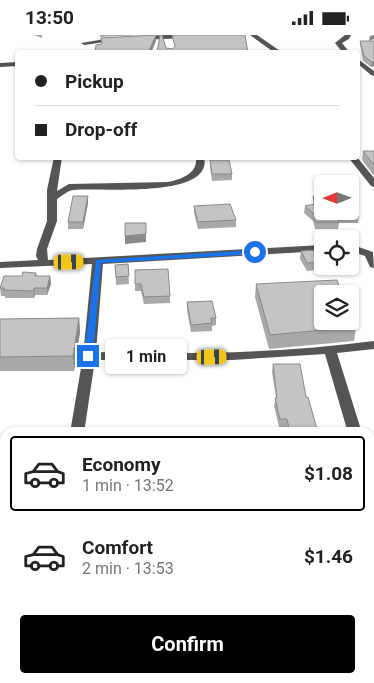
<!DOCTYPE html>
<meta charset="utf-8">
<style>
:root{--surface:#fff;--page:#f6f6f6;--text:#222;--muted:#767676;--line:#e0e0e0;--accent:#000}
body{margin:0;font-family:Roboto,sans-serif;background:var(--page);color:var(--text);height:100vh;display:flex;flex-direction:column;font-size:19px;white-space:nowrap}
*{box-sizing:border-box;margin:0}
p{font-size:16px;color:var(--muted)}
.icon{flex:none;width:28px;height:28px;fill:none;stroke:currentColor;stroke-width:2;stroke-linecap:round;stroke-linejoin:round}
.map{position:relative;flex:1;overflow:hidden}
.panel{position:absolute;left:0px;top:392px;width:375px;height:256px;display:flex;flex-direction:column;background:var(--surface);border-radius:15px 15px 0 0;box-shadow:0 1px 4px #0004}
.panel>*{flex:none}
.banner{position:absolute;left:15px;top:15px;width:345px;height:110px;border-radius:5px;box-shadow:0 1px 4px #0004;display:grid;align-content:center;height:110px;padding:0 20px;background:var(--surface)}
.needle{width:32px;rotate:269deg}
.tools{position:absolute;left:314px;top:140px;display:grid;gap:10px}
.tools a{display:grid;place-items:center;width:45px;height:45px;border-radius:5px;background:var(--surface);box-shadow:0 1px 4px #0004;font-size:25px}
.end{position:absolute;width:22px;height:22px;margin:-11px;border:6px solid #1a73e8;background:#fff;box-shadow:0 0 0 2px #fff}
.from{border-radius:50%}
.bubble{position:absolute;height:35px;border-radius:5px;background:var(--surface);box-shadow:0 1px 4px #0004;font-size:16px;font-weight:700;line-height:35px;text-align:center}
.car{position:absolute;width:15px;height:30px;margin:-15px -8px;border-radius:6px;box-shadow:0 0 4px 1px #0007;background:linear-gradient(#f5c518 24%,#345 0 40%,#f5c518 0 76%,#345 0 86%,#f5c518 0)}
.banner b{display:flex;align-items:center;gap:18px;height:48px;font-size:19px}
.banner b+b{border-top:1px solid var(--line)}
.banner i{width:12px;height:12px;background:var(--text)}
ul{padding:9px 0 0;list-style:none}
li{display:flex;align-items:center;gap:15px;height:75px;margin:0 10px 8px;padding:0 10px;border:2px solid transparent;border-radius:5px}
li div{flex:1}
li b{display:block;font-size:19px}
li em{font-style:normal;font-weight:700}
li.on{border-color:var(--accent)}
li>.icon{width:45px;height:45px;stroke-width:1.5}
.primary-button{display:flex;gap:10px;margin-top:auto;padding:10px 20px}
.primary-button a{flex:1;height:58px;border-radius:5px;background:var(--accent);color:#fff;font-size:20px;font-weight:700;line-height:58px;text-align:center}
.status{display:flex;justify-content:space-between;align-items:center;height:35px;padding:0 25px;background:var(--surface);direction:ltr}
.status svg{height:14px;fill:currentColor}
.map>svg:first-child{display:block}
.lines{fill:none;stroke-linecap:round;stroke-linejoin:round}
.minor{fill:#555;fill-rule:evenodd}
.wall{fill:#a9a9a9}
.shaded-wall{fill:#898989}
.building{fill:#c4c4c4;stroke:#898989}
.route{fill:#1a73e8}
</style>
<div class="status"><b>13:50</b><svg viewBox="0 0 49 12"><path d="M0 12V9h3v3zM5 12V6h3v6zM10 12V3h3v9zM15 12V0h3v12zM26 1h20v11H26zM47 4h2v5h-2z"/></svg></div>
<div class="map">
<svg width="374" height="648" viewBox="0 0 374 648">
<rect width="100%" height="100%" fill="#fff"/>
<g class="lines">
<g class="minor">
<path d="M166,0H213L210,2L140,5L137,3L140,1Z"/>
<path d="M250,0H257L283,18H275Z"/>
<path d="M345,0H351L349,4L342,8L350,18H343L335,8Z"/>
<path d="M117,2L120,4L119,5L84,10L81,8Z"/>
<path d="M358,24L374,36V41L371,40L358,29Z"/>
<path d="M18,27V31L0,32V28Z"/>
<path d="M54,122H62L57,156L69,149L168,147C181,144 198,139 196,122H204C214,165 97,152 74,155C68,155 62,161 57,164V186L47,214L48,225L322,210V216L103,229L96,317C189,320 281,318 374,306V314L337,318L362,398H348L325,319L232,325H95L84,398H70L83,321L92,229L0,233V227L38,225L36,221L37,214L47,186V155Z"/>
<path d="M348,122H357L374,143V152L371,151Z"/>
<path d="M350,209L373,217L374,233L370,232L365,221L350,216Z"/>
<path d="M370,442L374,443V481L370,483Z"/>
<path d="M370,489L374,490V505L370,504Z"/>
<path d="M125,644H143L142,648H124Z"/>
</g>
</g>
<g class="wall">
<path d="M34,0H42V3Z"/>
<path d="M100,0H144L100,2Z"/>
<path d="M360,6H374V31L371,32L363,26L360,10Z"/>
<path d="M363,116H374V141L362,125Z"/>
<path d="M210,125L232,139V145L212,146L210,132Z"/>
<path d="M88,161V168L83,194H68V187Z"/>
<path d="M313,161L359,182L358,188H339L338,194H315L313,186L304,178L305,171L313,170Z"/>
<path d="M194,171L236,185V192L198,194L194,178Z"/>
<path d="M301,216L322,227V231H324V234L307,236L300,224Z"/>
<path d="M128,229L129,249L116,250L115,230Z"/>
<path d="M135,235L170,261V268L144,269L141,256H135Z"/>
<path d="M36,238L37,241H50L51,249L47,260H35L34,263H5V261H1L0,252L22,241Z"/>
<path d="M256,249L356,292L354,306L269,314L255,262Z"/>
<path d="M187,267L216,283V290L212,291V296L191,297L187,275Z"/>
<path d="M79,283L80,297L74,336H0V284Z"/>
<path d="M273,329L306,362L317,394L324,398H288L286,392H279L274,371L276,363L272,337Z"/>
</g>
<g class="shaded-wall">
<path d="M156,0V6L151,18H148Z"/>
<path d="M373,0H374V4L369,6L370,1Z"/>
<path d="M372,27H374V31L371,32Z"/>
<path d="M88,161V168L83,194V187Z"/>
<path d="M146,188V207L125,209V201Z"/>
<path d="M50,241L51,249L47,260V253Z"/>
<path d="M34,253L35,260L34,263Z"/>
<path d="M79,283L80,297L74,336L73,321Z"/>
</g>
<g class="building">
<path d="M156,0L148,18H95L96,10L102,9L101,3Z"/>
<path d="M160,0H162L166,13L173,14L175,11L172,0H245L248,18H157Z"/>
<path d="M360,6H374V27H372L364,21Z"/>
<path d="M363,116H374V130Z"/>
<path d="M210,125H229L232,139H212Z"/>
<path d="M73,161H88L83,187H68Z"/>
<path d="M313,161L322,162V176H350V169H354L359,182L337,181L339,187H315L314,179L305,171L315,169Z"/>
<path d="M230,169L236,185L198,187L194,171Z"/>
<path d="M125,188H146V199L125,201Z"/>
<path d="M318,215L322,222V227L307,228L301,216Z"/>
<path d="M128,229L129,241L116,242L115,230Z"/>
<path d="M168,234L170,261L144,262L141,249H135V235Z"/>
<path d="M23,237L36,238L35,241H50L47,253H34V256L4,255V253H0L4,241H22Z"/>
<path d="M337,245L342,259H322V286H350V278L356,292L270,300L256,249Z"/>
<path d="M212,266L216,283H211L212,288L191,290L187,267Z"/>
<path d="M79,283L73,321L0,322V284Z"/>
<path d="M273,329H300L306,362H308L317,394H323L324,398H290L287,384H280L275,363H277Z"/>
<path d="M150,644H229L228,648H159L150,646Z"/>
</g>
<path class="route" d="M255,215L258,216V219L101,228L93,321L88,323L84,321L96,225Z"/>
</svg>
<div class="tools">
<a><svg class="needle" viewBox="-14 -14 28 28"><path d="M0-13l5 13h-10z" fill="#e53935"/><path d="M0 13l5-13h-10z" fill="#767676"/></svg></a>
<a><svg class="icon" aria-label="locate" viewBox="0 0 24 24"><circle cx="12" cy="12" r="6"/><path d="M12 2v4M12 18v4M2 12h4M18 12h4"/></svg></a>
<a><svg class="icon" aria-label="layers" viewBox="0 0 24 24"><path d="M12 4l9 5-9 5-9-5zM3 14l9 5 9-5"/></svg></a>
</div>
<i class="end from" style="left:255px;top:217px"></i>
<i class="end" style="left:88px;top:321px"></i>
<div class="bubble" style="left:105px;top:304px;width:82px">1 min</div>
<i class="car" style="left:69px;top:227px;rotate:89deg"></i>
<i class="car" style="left:212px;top:322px;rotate:89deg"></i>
<div class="banner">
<b><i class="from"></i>Pickup</b>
<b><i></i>Drop-off</b>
</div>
<section class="panel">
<ul>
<li class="on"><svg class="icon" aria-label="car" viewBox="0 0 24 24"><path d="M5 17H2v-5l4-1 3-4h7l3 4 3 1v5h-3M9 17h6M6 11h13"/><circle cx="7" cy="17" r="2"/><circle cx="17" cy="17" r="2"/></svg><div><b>Economy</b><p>1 min · 13:52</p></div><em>$1.08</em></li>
<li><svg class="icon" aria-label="car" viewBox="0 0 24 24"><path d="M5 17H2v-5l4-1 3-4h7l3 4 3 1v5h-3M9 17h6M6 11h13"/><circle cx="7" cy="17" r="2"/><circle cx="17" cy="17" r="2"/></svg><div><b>Comfort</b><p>2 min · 13:53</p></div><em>$1.46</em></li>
</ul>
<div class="primary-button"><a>Confirm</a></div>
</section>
</div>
